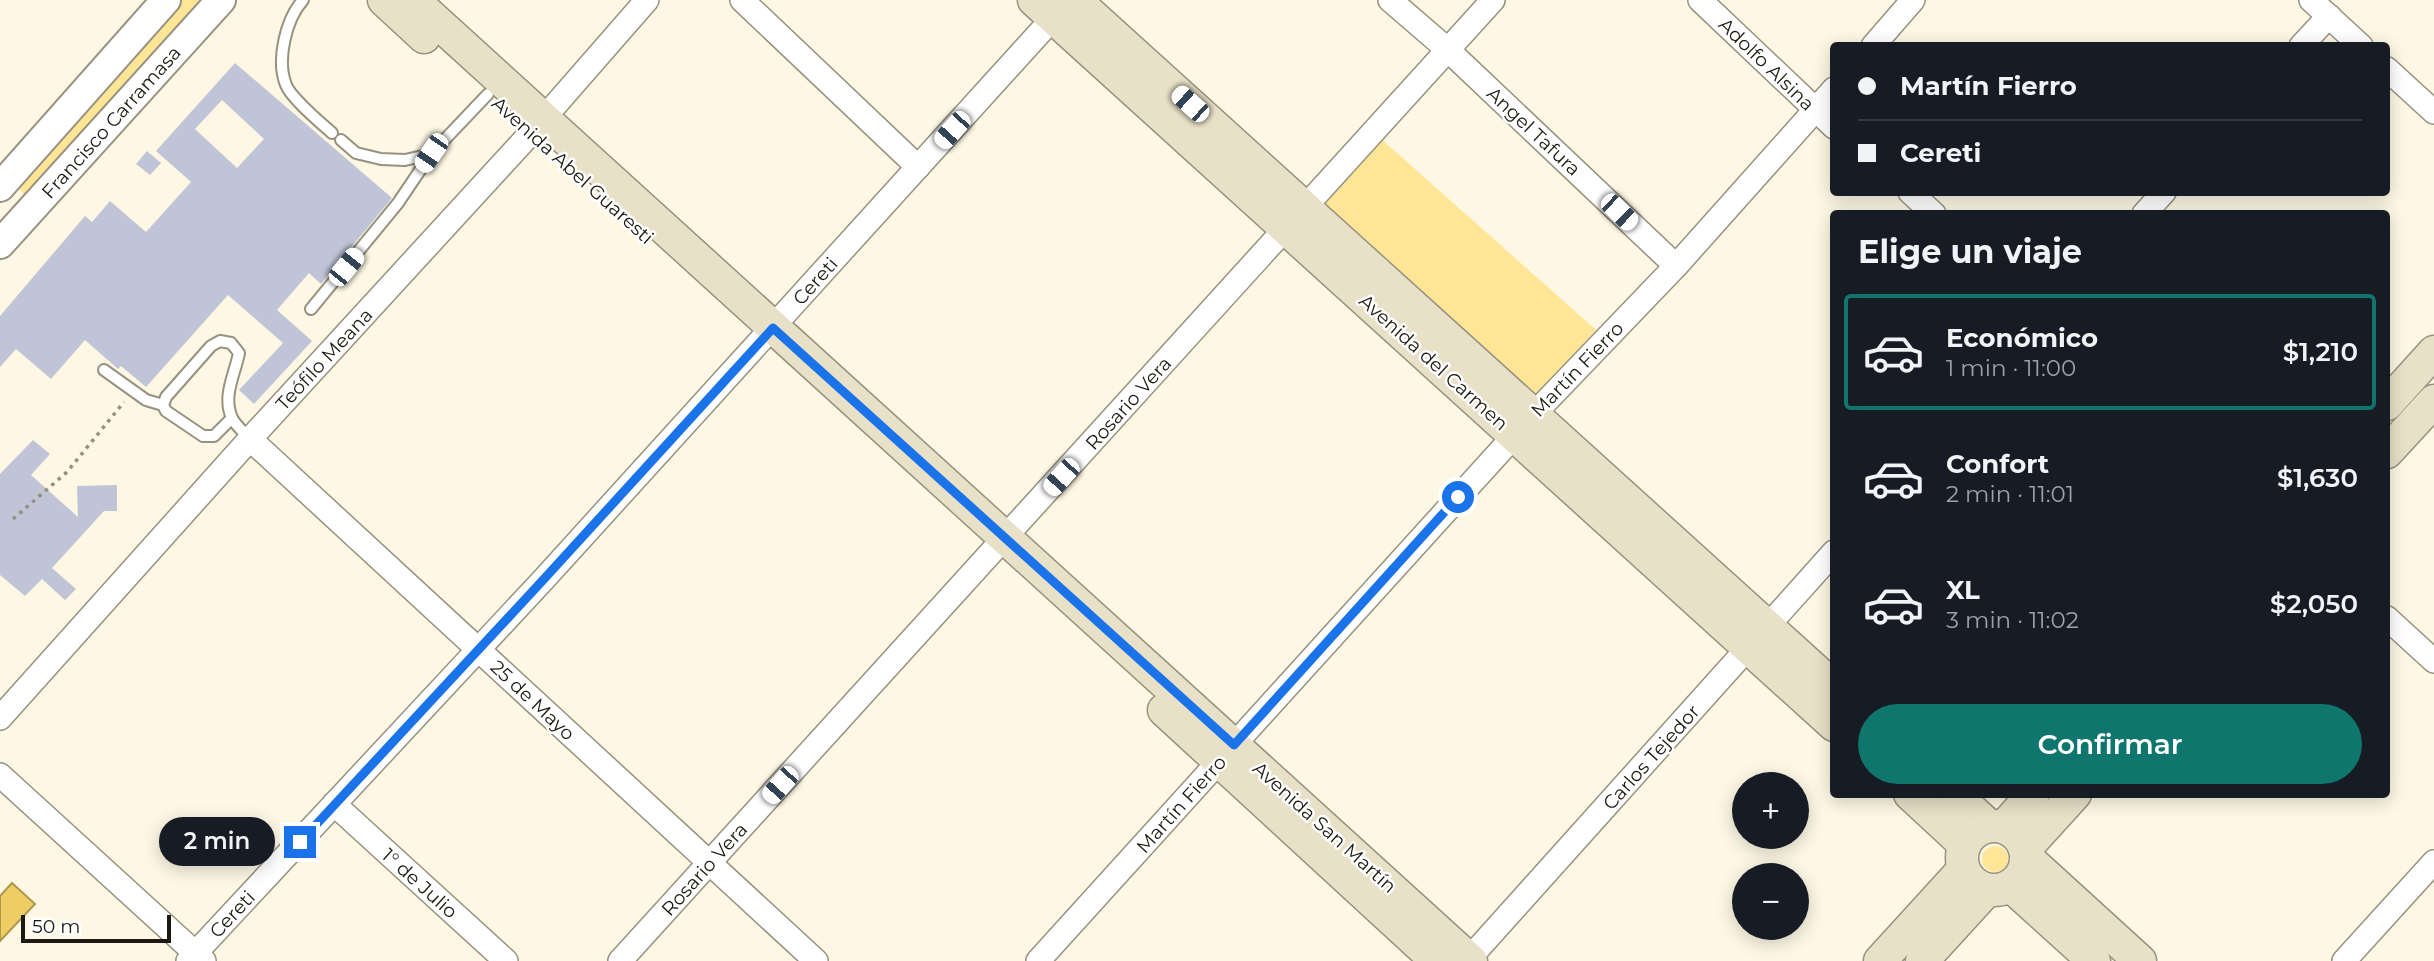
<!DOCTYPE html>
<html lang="es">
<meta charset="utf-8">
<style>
:root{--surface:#171b24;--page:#20242c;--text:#f1f3f6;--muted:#9ea1a6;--line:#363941;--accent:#0f766e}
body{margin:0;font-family:Montserrat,sans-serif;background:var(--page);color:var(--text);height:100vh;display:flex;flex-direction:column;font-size:26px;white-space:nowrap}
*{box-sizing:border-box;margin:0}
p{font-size:23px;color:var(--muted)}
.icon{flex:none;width:38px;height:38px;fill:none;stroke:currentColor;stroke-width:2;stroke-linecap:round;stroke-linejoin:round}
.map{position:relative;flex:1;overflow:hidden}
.drawer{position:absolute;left:1830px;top:210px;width:560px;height:588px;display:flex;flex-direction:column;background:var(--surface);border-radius:7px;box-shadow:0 4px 18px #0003}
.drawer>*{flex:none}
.hud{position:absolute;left:1830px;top:42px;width:560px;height:154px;border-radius:7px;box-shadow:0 4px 18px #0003;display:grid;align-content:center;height:154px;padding:0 28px;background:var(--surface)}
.controls{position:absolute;left:1732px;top:772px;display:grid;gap:14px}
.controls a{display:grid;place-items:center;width:77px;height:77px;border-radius:50%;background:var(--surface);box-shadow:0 4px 18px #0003;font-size:35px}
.scale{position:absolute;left:21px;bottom:18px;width:150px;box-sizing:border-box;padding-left:7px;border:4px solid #1b1912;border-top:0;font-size:19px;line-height:24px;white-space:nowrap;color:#1b1912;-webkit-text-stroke:5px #fff;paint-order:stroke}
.end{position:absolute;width:32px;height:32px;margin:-16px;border:9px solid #1a73e8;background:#fff;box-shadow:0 0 0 4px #fff}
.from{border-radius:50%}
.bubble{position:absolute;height:49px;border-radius:24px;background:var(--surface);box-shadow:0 4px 18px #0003;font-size:23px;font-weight:600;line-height:49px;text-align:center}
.car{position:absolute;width:21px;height:42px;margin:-21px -10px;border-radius:9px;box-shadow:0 0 5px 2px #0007;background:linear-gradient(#fff 24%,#345 0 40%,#fff 0 76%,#345 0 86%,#fff 0)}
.hud b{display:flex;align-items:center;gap:24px;height:66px;font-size:26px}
.hud b+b{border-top:2px solid var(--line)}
.hud i{width:18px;height:18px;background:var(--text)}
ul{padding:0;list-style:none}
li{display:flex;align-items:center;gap:21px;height:116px;margin:0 14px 10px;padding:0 14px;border:4px solid transparent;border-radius:7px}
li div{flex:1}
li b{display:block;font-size:26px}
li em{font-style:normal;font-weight:600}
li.current{border-color:var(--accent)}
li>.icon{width:63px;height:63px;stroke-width:1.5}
h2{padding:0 28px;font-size:32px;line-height:84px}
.button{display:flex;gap:14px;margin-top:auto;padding:14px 28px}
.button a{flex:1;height:80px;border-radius:42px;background:var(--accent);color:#fff;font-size:28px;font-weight:600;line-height:80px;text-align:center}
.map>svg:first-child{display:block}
.green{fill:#fee696}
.water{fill:#eece64;stroke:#af984b;stroke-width:2}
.building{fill:#c0c4d7;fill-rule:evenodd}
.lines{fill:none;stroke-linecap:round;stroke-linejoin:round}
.service-casing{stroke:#979280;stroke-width:14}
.minor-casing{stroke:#979280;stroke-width:26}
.tertiary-casing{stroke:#979280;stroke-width:32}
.secondary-casing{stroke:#979280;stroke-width:35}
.path{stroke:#938f81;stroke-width:3.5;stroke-dasharray:3.5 5;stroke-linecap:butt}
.service{stroke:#fff;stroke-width:10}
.minor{stroke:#fff;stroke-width:23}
.tertiary{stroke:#fff;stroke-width:28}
.secondary{stroke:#e8e0c7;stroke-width:32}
.route{stroke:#1a73e8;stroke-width:9}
.labels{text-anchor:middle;stroke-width:5;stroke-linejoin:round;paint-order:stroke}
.street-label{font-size:19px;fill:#1b1912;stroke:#fff}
</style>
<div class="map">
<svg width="2434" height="961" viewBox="0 0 2434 961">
<rect width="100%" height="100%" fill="#fdf7e4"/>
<g class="green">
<path d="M178,0H204L26,196L12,182Z"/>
<path d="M1380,138L1596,330L1537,395L1322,202Z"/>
<circle cx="1995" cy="859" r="13"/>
</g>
<path class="water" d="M12,883L35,904L0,941V896Z"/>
<g class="building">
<path d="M235,63L392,198L321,284L309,273L277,310L312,341L254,404L239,390L283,343L228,295L146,387L121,366L118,369L85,340L51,379L16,349L0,367V316L85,216L92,222L110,201L146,232L191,182L156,151ZM222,100L264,139L237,168L195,129Z"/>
<path d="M147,151L161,163L150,175L136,164Z"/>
<path d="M33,440L50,454L31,475L78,517L77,486L117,485V511H104L52,568L76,589L65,600L42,579L25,596L0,575V474Z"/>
</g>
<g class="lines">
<defs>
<g id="service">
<path d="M303,0C286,19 276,60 286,85C291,98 321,123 332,133"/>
<path d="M341,140L356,153L381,159L405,160L431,154L488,94"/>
<path d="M311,309L398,203L431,154"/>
<path d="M104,370L146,400L163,405"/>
<path d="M232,418L214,436H203L166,411L163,405L166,397L211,346L220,341L231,343L239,353C235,374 222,396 232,418C235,425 245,433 250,439"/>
</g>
<g id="minor">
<path d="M742,0L918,167"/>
<path d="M1390,0L1448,50L1676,266"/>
<path d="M1700,0L1834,127"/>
<path d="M2311,0L2361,46"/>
<path d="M1873,46L1913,0"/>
<path d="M2301,46L2329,16"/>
<path d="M2387,69L2434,112"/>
<path d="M1910,192L1934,214"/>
<path d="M2144,214L2164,192"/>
<path d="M250,439L816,961"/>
<path d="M2387,618L2434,661"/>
<path d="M0,718L250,439L530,134L647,0"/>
<path d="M0,775L204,961"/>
<path d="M334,804L506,961"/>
<path d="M188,961L544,579L1064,6"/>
<path d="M620,961L1493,0"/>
<path d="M1038,961L1534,414L1676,266L1834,89"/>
<path d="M1467,961L1834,552"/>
<path d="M2344,961L2434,862"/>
</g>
<g id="tertiary">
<path d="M0,187L166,0"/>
<path d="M0,244L221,0"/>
</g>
<g id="secondary">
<path d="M384,0L424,37"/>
<path d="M413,0L1471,961"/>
<path d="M1034,0L1834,725"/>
<path d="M1075,0L1834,687"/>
<path d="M2387,404L2434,352"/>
<path d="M2387,452L2434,401"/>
<path d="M1164,710L1437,961"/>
<path d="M1910,794L1964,844"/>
<path d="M1954,794L1989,826"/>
<circle cx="1994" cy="858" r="32"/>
<path d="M2004,827L2033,794"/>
<path d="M2025,849L2075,794"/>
<path d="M2027,858L2140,961"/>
<path d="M2011,886L2094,961"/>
<path d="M1880,961L1963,870"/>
<path d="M1922,961L1987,890"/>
</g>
</defs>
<use href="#service" class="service-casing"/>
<use href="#minor" class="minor-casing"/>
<use href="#tertiary" class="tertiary-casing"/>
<use href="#secondary" class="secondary-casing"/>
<path class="path" d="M13,519L67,472L124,402"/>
<use href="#service" class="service"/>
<use href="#minor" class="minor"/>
<use href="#tertiary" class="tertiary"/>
<use href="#secondary" class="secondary"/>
</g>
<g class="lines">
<path class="route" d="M300,842L544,579L773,328L1234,745L1458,497"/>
</g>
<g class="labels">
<g class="street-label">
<text transform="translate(1767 64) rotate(44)" y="7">Adolfo Alsina</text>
<text transform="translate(111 122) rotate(-48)" y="7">Francisco Carramasa</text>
<text transform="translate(1534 131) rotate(43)" y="7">Angel Tafura</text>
<text transform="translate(573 170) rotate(42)" y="7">Avenida Abel Guaresti</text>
<text transform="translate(815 281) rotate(-48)" y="7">Cereti</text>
<text transform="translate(324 359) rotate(-47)" y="7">Teófilo Meana</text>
<text transform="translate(1434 362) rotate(42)" y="7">Avenida del Carmen</text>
<text transform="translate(1577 369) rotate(-46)" y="7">Martín Fierro</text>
<text transform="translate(1128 403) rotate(-48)" y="7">Rosario Vera</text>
<text transform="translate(533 700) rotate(43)" y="7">25 de Mayo</text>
<text transform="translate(1651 757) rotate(-48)" y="7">Carlos Tejedor</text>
<text transform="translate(1181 804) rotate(-48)" y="7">Martín Fierro</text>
<text transform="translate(1325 827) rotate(42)" y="7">Avenida San Martín</text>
<text transform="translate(704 869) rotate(-48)" y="7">Rosario Vera</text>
<text transform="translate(420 883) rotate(42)" y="7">1° de Julio</text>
<text transform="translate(232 914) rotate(-47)" y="7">Cereti</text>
</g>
</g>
</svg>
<div class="controls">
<a>+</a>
<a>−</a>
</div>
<div class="scale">50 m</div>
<i class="end from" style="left:1458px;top:497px"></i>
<i class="end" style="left:300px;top:842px"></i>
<div class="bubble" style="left:159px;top:817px;width:116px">2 min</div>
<i class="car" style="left:1190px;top:104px;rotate:312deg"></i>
<i class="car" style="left:952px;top:130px;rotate:222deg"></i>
<i class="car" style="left:431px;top:153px;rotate:214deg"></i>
<i class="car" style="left:1619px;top:212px;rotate:134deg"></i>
<i class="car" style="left:346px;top:267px;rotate:39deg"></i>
<i class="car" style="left:1061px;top:477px;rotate:222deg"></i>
<i class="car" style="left:780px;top:785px;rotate:222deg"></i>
<div class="hud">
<b><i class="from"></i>Martín Fierro</b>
<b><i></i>Cereti</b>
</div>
<section class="drawer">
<h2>Elige un viaje</h2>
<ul>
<li class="current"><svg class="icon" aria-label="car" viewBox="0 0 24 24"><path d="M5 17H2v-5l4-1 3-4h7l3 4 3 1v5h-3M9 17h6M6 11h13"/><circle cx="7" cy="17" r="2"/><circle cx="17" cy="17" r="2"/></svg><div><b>Económico</b><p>1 min · 11:00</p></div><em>$1,210</em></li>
<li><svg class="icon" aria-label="car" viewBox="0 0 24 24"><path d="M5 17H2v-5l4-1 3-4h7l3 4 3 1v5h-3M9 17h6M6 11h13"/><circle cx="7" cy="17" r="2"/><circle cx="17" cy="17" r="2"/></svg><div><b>Confort</b><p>2 min · 11:01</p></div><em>$1,630</em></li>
<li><svg class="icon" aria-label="car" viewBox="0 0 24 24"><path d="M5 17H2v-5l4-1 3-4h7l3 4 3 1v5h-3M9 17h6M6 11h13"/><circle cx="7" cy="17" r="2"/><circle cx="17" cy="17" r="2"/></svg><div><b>XL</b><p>3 min · 11:02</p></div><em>$2,050</em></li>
</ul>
<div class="button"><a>Confirmar</a></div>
</section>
</div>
